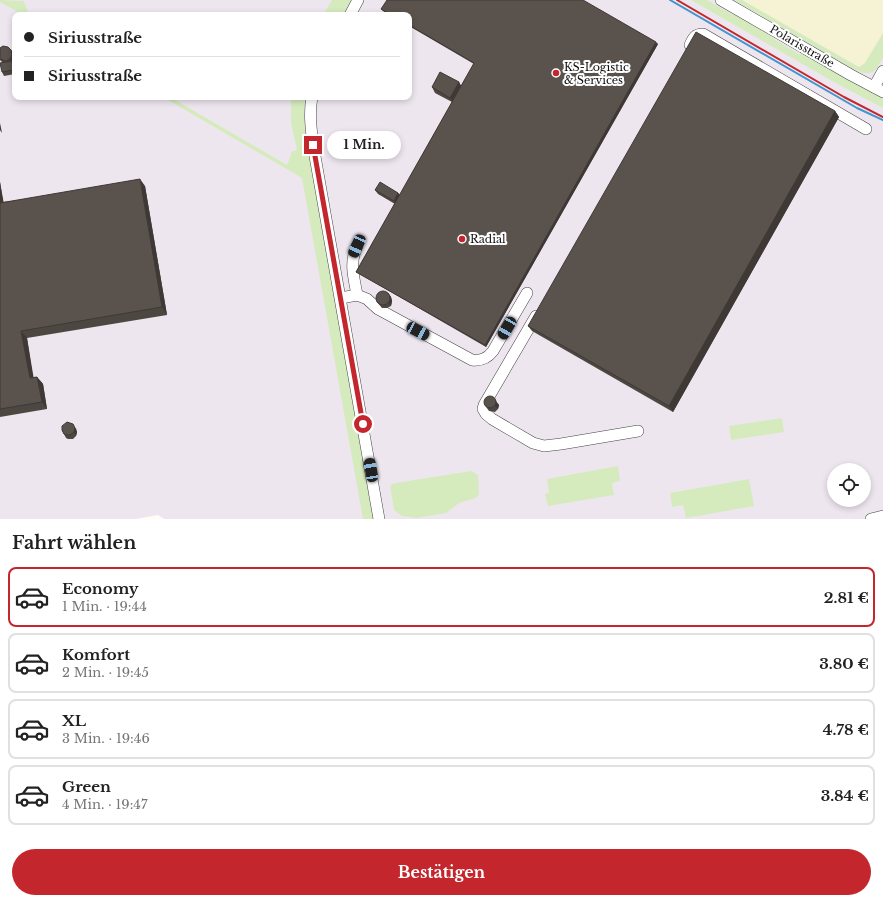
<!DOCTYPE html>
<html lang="de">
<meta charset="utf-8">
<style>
:root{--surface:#fff;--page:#f6f6f6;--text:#222;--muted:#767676;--line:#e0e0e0;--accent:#c4262e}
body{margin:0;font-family:"Libre Baskerville",serif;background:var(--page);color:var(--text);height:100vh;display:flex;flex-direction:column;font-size:15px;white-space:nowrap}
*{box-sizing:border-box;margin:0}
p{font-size:13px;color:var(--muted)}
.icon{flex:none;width:22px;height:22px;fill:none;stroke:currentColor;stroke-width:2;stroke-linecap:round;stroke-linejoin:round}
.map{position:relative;height:519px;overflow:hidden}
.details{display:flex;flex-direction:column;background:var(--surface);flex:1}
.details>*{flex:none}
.banner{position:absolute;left:12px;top:12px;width:400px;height:88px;border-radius:8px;box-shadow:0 2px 6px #0003;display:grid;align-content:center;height:88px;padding:0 12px;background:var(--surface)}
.controls{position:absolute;left:827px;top:463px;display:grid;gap:8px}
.controls a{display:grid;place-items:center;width:44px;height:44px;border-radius:50%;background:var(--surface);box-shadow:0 2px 6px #0003;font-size:20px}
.end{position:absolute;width:18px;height:18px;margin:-9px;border:5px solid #c4262e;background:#fff;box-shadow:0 0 0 2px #fff}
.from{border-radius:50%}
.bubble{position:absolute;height:28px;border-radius:14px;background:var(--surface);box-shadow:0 2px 6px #0003;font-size:13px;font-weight:700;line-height:28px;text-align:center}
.car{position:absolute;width:12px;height:24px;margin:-12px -6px;border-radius:5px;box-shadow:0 0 3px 1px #0007;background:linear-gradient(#222 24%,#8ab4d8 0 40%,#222 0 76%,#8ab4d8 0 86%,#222 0)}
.banner b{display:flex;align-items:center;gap:14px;height:38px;font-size:15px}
.banner b+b{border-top:1px solid var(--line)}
.banner i{width:10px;height:10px;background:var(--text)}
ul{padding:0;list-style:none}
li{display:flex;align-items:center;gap:12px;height:60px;margin:0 8px 6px;padding:0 4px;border:2px solid var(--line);border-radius:8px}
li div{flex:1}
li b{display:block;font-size:15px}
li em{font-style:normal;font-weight:700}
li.on{border-color:var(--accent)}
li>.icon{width:36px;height:36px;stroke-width:1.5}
h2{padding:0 12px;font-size:18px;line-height:48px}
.button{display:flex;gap:8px;margin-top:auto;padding:8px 12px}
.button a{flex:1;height:46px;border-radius:24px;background:var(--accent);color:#fff;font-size:16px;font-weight:700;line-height:46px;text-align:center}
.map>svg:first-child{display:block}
.industrial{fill:#eee6ef;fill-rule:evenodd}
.farmland{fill:#f6f3d4}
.green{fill:#d5ebbd}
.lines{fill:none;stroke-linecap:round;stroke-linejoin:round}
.stream{stroke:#3f96cf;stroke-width:2}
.minor-casing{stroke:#444;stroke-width:12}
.minor{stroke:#fff;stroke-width:11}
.rail{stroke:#c4262e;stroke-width:2}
.wall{fill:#4d4742}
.shaded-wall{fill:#3f3936}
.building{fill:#5a524d;stroke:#3f3936}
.route{stroke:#c4262e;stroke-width:5}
.poi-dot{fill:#c4262e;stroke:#fff;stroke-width:1.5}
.labels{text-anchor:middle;stroke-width:4;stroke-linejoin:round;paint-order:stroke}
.street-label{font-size:11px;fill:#111;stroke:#fff}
.poi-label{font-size:11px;fill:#111;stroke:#fff;text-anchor:start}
</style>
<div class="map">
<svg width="883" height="519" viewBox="0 0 883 519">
<rect width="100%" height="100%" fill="#fffdf5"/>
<path class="industrial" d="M0,0H883V519H164L158,515L136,519H0ZM15,15H409V97H15ZM834,470H864V500H834Z"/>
<path class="farmland" d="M742,0H883V33L865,63L859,67L857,66Z"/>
<g class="green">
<path d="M0,0L21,1L22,0C27,4 26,11 30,15H23L0,2Z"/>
<path d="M332,0H352L343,15H323Z"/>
<path d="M691,0H707L733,15L738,14L770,33L772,38L799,54L805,53L883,97V108L832,81Z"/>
<path d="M734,0H742L857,66L859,67L865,63L883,33V58L876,69L873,72L869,73H864L855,70Z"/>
<path d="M163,97H170L287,165L291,155V152L297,150L291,123V97H305L304,116L306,137L374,519H363L302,178Z"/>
<path d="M782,418L784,432L731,440L729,426Z"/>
<path d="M618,466L620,481L612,483L614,495L548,506L545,494L549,493L547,479Z"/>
<path d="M471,471L478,475L479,494L476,498L459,503L446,513L417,518L402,516L394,510L390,485L396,483Z"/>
<path d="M749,479L754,506L686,518L683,505L672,507L670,493Z"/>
</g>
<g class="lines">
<path class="stream" d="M670,0L857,108L883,120"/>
<defs>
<g id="minor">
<path d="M721,0L851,75L883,92"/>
<path d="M350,15L358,0"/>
<path d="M690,45C693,38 695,34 703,34L866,129"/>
<path d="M874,87L883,71"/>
<path d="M312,97C309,113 311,128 313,145L379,519"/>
<path d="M357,295C354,277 349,264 357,246"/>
<path d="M341,298L357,295L367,299L378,309L472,360C481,361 487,359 493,351L527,293"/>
<path d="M536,316L484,405L483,409L486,414L492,419L533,443L544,446L561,444L638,431"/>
<path d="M871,519L883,516"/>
</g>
</defs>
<use href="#minor" class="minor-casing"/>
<use href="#minor" class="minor"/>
<path class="rail" d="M677,0L844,97L883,117"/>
</g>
<g class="wall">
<path d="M381,9L658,44L486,347L358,273L356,272L395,204L378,194L375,190L398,193L400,195L452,102L435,93L432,87L459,82L461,86L474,64L409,26V15H389L383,11Z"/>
<path d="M0,48L11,50L14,54L15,59L13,62L14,64L15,74L4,76L2,72V62L0,60Z"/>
<path d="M835,111L839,117L673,412L532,331L528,326Z"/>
<path d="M0,182L3,202L145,186L167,315L27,338L33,378L37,377L43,384L47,409L0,417Z"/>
<path d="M388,293L391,297L392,301L391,306L387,308H382L376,301Z"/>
<path d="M493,397L499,405L498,409L495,412L489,411L484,404Z"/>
<path d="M76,428L77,432L76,436L73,439H68L66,438L62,430Z"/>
</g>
<g class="shaded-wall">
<path d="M656,42L658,44L486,347L485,345Z"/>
<path d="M11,50L14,54L15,59L13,62L14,64L15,72L13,70L12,63L10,59Z"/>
<path d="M459,82L462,88L454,103L450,98Z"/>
<path d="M835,111L839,117L673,412L669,406Z"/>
<path d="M0,123L2,133L0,130Z"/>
<path d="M140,179L145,186L167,315L162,307Z"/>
<path d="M0,182L5,210L0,203Z"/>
<path d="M398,193L401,196L396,205L394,201Z"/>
<path d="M388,293L391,297L392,301L391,306L388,302Z"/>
<path d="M21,331L27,338L35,386L30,378Z"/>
<path d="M37,377L43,384L47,409L42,402Z"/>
<path d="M496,402L499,405L498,409L495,406Z"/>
<path d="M73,424L77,432L76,436L74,432Z"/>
</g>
<g class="building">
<path d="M387,0H583L656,42L485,345L356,272L474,63L409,25V15H391L381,9Z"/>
<path d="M696,32L835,111L669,406L528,326Z"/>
<path d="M3,46L8,47L11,50L12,55L10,59L6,61L0,59V48Z"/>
<path d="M12,61L13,70L2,72L0,63Z"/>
<path d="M440,72L459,82L450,98L432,87Z"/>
<path d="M140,179L162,307L21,331L30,378L37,377L42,402L0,409V203Z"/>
<path d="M380,182L398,193L394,201L375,190Z"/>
<circle cx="383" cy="298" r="7"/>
<circle cx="490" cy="402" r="6"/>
<path d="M67,422L73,424L75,428L74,432L70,435H66L64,434L62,430V426Z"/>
</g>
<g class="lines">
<path class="route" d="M313,145L363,424"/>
</g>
<g class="poi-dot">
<circle cx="556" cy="73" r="4"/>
<circle cx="462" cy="239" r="4"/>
</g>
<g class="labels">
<g class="street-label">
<text transform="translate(802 46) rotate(30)" y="4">Polarisstraße</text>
</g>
<g class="poi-label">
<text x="564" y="71">KS-Logistic<tspan x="564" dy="13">&amp; Services</tspan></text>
<text x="470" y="243">Radial</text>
</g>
</g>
</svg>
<div class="controls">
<a><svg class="icon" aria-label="locate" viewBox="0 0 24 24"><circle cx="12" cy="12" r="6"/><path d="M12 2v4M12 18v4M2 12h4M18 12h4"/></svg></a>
</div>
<i class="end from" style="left:363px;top:424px"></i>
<i class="end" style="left:313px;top:145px"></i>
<div class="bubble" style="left:327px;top:131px;width:74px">1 Min.</div>
<i class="car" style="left:357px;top:246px;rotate:204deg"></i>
<i class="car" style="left:507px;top:328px;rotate:210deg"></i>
<i class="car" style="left:418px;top:331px;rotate:118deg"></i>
<i class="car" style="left:371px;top:470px;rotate:350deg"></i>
<div class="banner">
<b><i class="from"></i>Siriusstraße</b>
<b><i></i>Siriusstraße</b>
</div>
</div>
<section class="details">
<h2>Fahrt wählen</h2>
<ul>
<li class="on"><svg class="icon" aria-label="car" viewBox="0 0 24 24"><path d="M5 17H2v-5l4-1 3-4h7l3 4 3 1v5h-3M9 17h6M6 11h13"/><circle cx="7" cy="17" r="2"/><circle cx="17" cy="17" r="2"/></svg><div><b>Economy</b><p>1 Min. · 19:44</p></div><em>2.81 €</em></li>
<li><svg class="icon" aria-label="car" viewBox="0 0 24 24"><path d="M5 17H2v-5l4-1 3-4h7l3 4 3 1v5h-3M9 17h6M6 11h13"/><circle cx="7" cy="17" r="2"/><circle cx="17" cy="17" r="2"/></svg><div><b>Komfort</b><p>2 Min. · 19:45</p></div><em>3.80 €</em></li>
<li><svg class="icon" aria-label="car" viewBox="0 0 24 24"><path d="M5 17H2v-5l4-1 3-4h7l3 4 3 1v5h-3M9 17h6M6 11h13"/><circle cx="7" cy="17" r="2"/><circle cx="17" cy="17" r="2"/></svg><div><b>XL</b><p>3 Min. · 19:46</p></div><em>4.78 €</em></li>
<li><svg class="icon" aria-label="car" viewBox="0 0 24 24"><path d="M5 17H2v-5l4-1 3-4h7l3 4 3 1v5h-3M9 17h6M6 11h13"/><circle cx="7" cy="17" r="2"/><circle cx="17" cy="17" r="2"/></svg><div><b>Green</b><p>4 Min. · 19:47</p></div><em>3.84 €</em></li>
</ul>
<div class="button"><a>Bestätigen</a></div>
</section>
